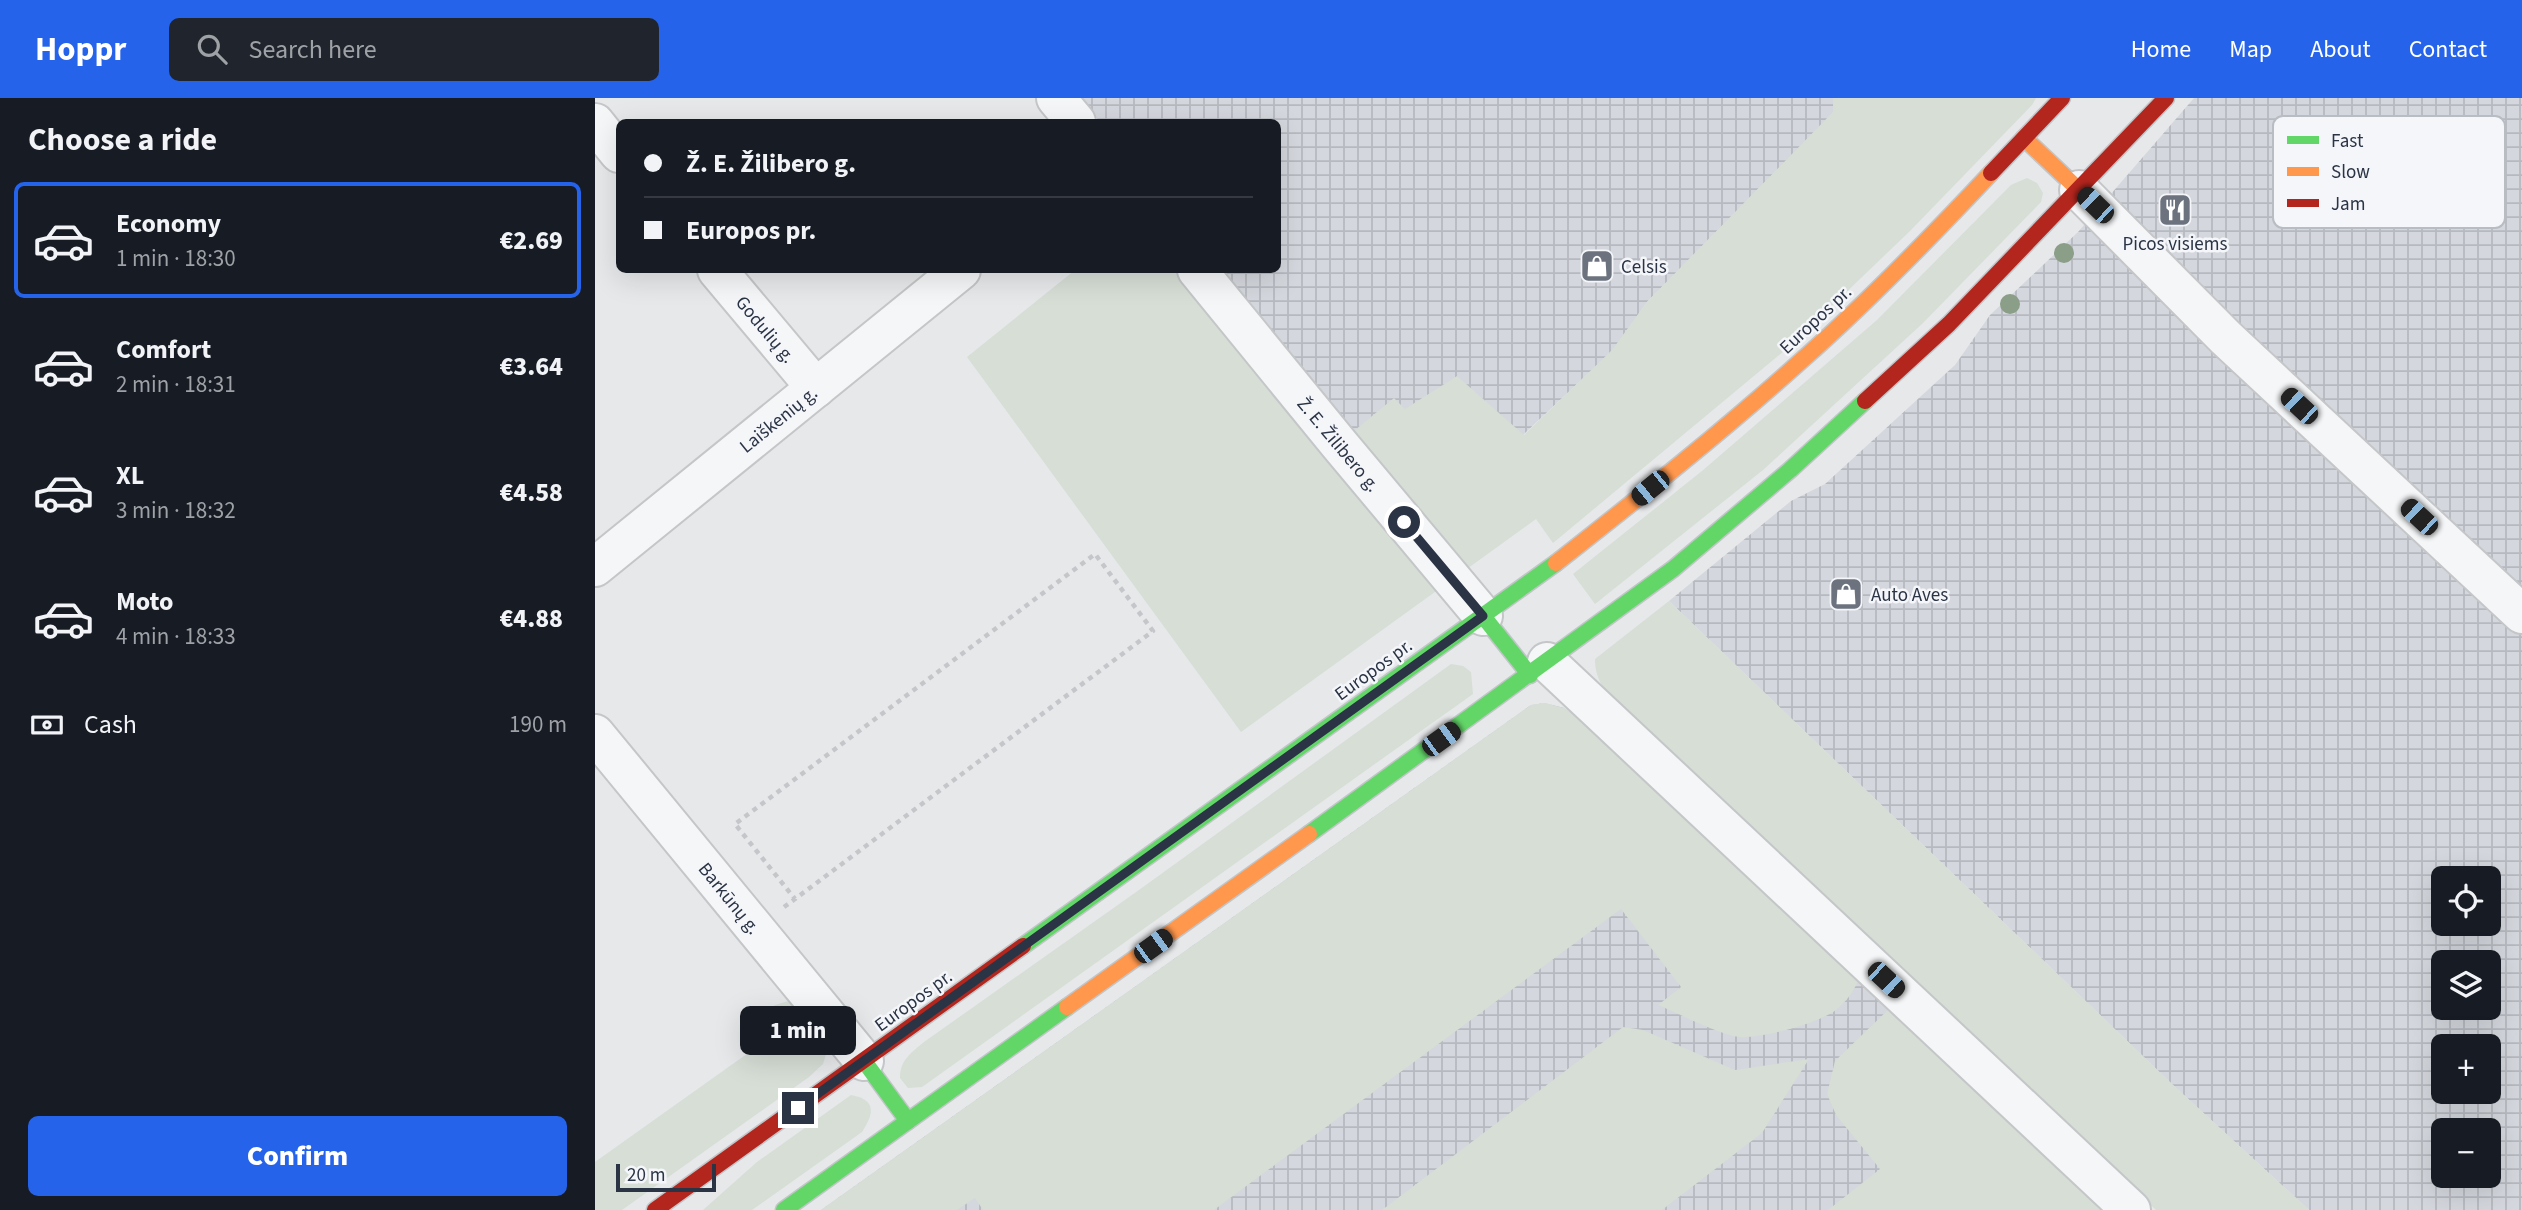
<!DOCTYPE html>
<meta charset="utf-8">
<style>
:root{--surface:#171b24;--page:#20242c;--text:#f1f3f6;--muted:#9ea1a6;--line:#363941;--accent:#2563eb}
body{margin:0;font-family:"Source Sans 3",sans-serif;background:var(--page);color:var(--text);height:100vh;display:flex;flex-direction:column;font-size:26px;white-space:nowrap}
*{box-sizing:border-box;margin:0}
p{font-size:23px;color:var(--muted)}
.icon{flex:none;width:38px;height:38px;fill:none;stroke:currentColor;stroke-width:2;stroke-linecap:round;stroke-linejoin:round}
.map{position:relative;flex:1;overflow:hidden}
.drawer{display:flex;flex-direction:column;background:var(--surface);width:595px}
.drawer>*{flex:none}
.banner{position:absolute;left:21px;top:21px;width:665px;height:154px;border-radius:10px;box-shadow:0 7px 28px #0002;display:grid;align-content:center;height:154px;padding:0 28px;background:var(--surface)}
.buttons{position:absolute;left:1836px;top:768px;display:grid;gap:14px}
.buttons a{display:grid;place-items:center;width:70px;height:70px;border-radius:10px;background:var(--surface);box-shadow:0 7px 28px #0002;font-size:35px}
.scale{position:absolute;left:21px;bottom:18px;width:100px;box-sizing:border-box;padding-left:7px;border:4px solid #2b3445;border-top:0;font-size:19px;line-height:24px;white-space:nowrap;color:#2b3445;-webkit-text-stroke:5px #f4f6f9;paint-order:stroke}
.end{position:absolute;width:32px;height:32px;margin:-16px;border:9px solid #2b3445;background:#fff;box-shadow:0 0 0 4px #fff}
.from{border-radius:50%}
.bubble{position:absolute;height:49px;border-radius:10px;background:var(--surface);box-shadow:0 7px 28px #0002;font-size:23px;font-weight:800;line-height:49px;text-align:center}
.car{position:absolute;width:21px;height:42px;margin:-21px -10px;border-radius:9px;box-shadow:0 0 5px 2px #0007;background:linear-gradient(#222 24%,#8ab4d8 0 40%,#222 0 76%,#8ab4d8 0 86%,#222 0)}
.banner b{display:flex;align-items:center;gap:24px;height:66px;font-size:26px}
.banner b+b{border-top:2px solid var(--line)}
.banner i{width:18px;height:18px;background:var(--text)}
ul{padding:0;list-style:none}
li{display:flex;align-items:center;gap:21px;height:116px;margin:0 14px 10px;padding:0 14px;border:4px solid transparent;border-radius:10px}
li div{flex:1}
li b{display:block;font-size:26px}
li em{font-style:normal;font-weight:800}
li.current{border-color:var(--accent)}
li>.icon{width:63px;height:63px;stroke-width:1.5}
h2{padding:0 28px;font-size:32px;line-height:84px}
.pay{display:flex;align-items:center;gap:18px;height:77px;padding:0 28px;font-size:26px}
.pay p{margin-inline-start:auto}
.button{display:flex;gap:14px;margin-top:auto;padding:14px 28px}
.button a{flex:1;height:80px;border-radius:10px;background:var(--accent);color:#fff;font-size:28px;font-weight:800;line-height:80px;text-align:center}
header{display:flex;align-items:center;gap:42px;box-sizing:border-box;height:98px;padding:0 35px;background:var(--accent);color:#fff}
header strong{font-size:33px}
nav{display:flex;gap:38px;margin-inline-start:auto;font-size:24px}
.search{width:490px;height:63px;background:var(--page);display:flex;align-items:center;gap:18px;box-sizing:border-box;padding:0 24px;border-radius:10px;color:var(--muted);font-size:26px}
main{display:flex;flex:1;min-height:0}
.map>svg:first-child{display:block}
.industrial{fill:url(#industrial-grid);fill-rule:evenodd}
.green{fill:#d6ded6}
.lines{fill:none;stroke-linecap:round;stroke-linejoin:round}
.street-casing{stroke:#c4c6c8;stroke-width:42}
.fast-casing{stroke:#c2c5c8;stroke-width:19}
.slow-casing{stroke:#c2c5c8;stroke-width:19}
.jam-casing{stroke:#c2c5c8;stroke-width:19}
.path{stroke:#c5c6ca;stroke-width:4.5;stroke-dasharray:5 5;stroke-linecap:butt}
.street{stroke:#f5f6f7;stroke-width:38}
.fast{stroke:#63d668;stroke-width:16}
.slow{stroke:#ff974d;stroke-width:16}
.jam{stroke:#b3261e;stroke-width:16}
.tree{fill:#8a9e88}
.route{stroke:#2b3445;stroke-width:9}
.labels{text-anchor:middle;stroke-width:5;stroke-linejoin:round;paint-order:stroke}
.poi-label{font-size:19px;fill:#2b3445;stroke:#f4f6f9;text-anchor:start}
.street-label{font-size:19px;fill:#2b3445;stroke:#f4f6f9}
.key{fill:#f4f6f9;stroke:#b8bcc3;stroke-width:2}
.key-label{font-size:19px;fill:#2b3445}
</style>
<header>
<strong>Hoppr</strong>
<div class="search"><svg class="icon" aria-label="search" viewBox="0 0 24 24"><circle cx="10" cy="10" r="6"/><path d="M15 15l6 6"/></svg>Search here</div>
<nav><a>Home</a><a>Map</a><a>About</a><a>Contact</a></nav>
</header>
<main>
<section class="drawer">
<h2>Choose a ride</h2>
<ul>
<li class="current"><svg class="icon" aria-label="car" viewBox="0 0 24 24"><path d="M5 17H2v-5l4-1 3-4h7l3 4 3 1v5h-3M9 17h6M6 11h13"/><circle cx="7" cy="17" r="2"/><circle cx="17" cy="17" r="2"/></svg><div><b>Economy</b><p>1 min · 18:30</p></div><em>€2.69</em></li>
<li><svg class="icon" aria-label="car" viewBox="0 0 24 24"><path d="M5 17H2v-5l4-1 3-4h7l3 4 3 1v5h-3M9 17h6M6 11h13"/><circle cx="7" cy="17" r="2"/><circle cx="17" cy="17" r="2"/></svg><div><b>Comfort</b><p>2 min · 18:31</p></div><em>€3.64</em></li>
<li><svg class="icon" aria-label="car" viewBox="0 0 24 24"><path d="M5 17H2v-5l4-1 3-4h7l3 4 3 1v5h-3M9 17h6M6 11h13"/><circle cx="7" cy="17" r="2"/><circle cx="17" cy="17" r="2"/></svg><div><b>XL</b><p>3 min · 18:32</p></div><em>€4.58</em></li>
<li><svg class="icon" aria-label="car" viewBox="0 0 24 24"><path d="M5 17H2v-5l4-1 3-4h7l3 4 3 1v5h-3M9 17h6M6 11h13"/><circle cx="7" cy="17" r="2"/><circle cx="17" cy="17" r="2"/></svg><div><b>Moto</b><p>4 min · 18:33</p></div><em>€4.88</em></li>
</ul>
<div class="pay"><svg class="icon" aria-label="cash" viewBox="0 0 24 24"><path d="M3 7h18v10H3z"/><circle cx="12" cy="12" r="2"/></svg>Cash<p>190 m</p></div>
<div class="button"><a>Confirm</a></div>
</section>
<div class="map">
<svg width="1927" height="1112" viewBox="0 0 1927 1112">
<defs>
<pattern id="industrial-grid" width="8" height="8" patternUnits="userSpaceOnUse" patternTransform="scale(1.75)"><rect width="8" height="8" fill="#d4d7dd"/><path d="M0 4h8M4 0v8" fill="none" stroke="#b6b9bf"/></pattern>
</defs>
<rect width="100%" height="100%" fill="#e6e8ea"/>
<g class="industrial">
<path d="M485,0H1238L1239,14L1052,204L1018,252L928,337L810,312L799,301L759,334L626,172H682V24H505Z"/>
<path d="M1599,0H1927V1112H1714L1578,987L1074,503L1196,403L1230,386L1360,267L1395,217L1483,134ZM1848,780H1894V826H1848ZM1848,864H1894V910H1848ZM1848,948H1894V994H1848ZM1848,1032H1894V1078H1848Z"/>
<path d="M950,605L969,610L1515,1112H226L936,607Z"/>
</g>
<g class="green">
<path d="M1238,0H1441L1437,7L1315,133L1195,248L958,445L941,421L646,634L372,259L480,172H602L743,346L799,300L810,311L862,278L929,337L1017,252L1052,204L1238,14Z"/>
<path d="M1432,80L1442,85L1448,95L1446,104L1328,225L1168,372L1000,506L978,476L1107,373L1282,222L1416,87Z"/>
<path d="M1074,503L1578,987L1714,1112H1561L1020,606C1009,591 1000,581 1000,561Z"/>
<path d="M856,566L868,568L876,574L878,596L327,989L313,990L305,980C305,962 316,955 329,944L544,792Z"/>
<path d="M950,605L969,610L991,623L1268,872C1262,887 1255,901 1241,912C1224,925 1166,941 1144,939C1122,936 1085,916 1063,907L1086,889L1026,811L619,1112H388L380,1100L362,1112H226L936,607Z"/>
<path d="M194,903L209,907L229,932L232,953L228,966L214,979L27,1112H0V1064L170,943L161,931C166,911 175,908 194,903Z"/>
<path d="M1296,909L1515,1112H1233L1285,1071L1241,1017L1232,996L1240,963Z"/>
<path d="M1028,929L1048,932L1140,972L1214,961L1167,1035L1067,1112H787Z"/>
<path d="M256,997C283,1002 278,1017 267,1034L157,1112H108L162,1064Z"/>
</g>
<g class="lines">
<defs>
<g id="street">
<path d="M461,0L481,24"/>
<path d="M0,25L24,55"/>
<path d="M1484,92L1631,240L1927,516"/>
<path d="M122,172L221,290"/>
<path d="M602,172L744,346L888,518"/>
<path d="M0,469L366,172"/>
<path d="M952,564L1536,1112"/>
<path d="M0,636L269,963"/>
</g>
<g id="fast">
<path d="M888,518L935,577"/>
<path d="M714,736L1078,471L1195,372L1270,303"/>
<path d="M428,848L961,465"/>
<path d="M269,963L313,1023"/>
<path d="M189,1112L472,909"/>
</g>
<g id="slow">
<path d="M1429,40L1484,92"/>
<path d="M961,465C1045,399 1128,333 1207,262C1274,203 1335,140 1396,75"/>
<path d="M472,909L714,736"/>
</g>
<g id="jam">
<path d="M1396,75L1467,0"/>
<path d="M1270,303L1354,226L1571,0"/>
<path d="M60,1112L428,848"/>
</g>
</defs>
<use href="#street" class="street-casing"/>
<use href="#fast" class="fast-casing"/>
<use href="#slow" class="slow-casing"/>
<use href="#jam" class="jam-casing"/>
<path class="path" d="M189,809L200,801L558,533L500,456L140,726L200,801"/>
<use href="#street" class="street"/>
<use href="#fast" class="fast"/>
<use href="#slow" class="slow"/>
<use href="#jam" class="jam"/>
</g>
<g class="tree">
<circle cx="1469" cy="155" r="10"/>
<circle cx="1415" cy="206" r="10"/>
</g>
<g class="lines">
<path class="route" d="M203,1010L888,518L809,424"/>
</g>
<defs>
<symbol id="restaurant-square" viewBox="-11 -11 22 22"><rect x="-9" y="-9" width="18" height="18" rx="4" fill="#6c737f" stroke="#f4f6f9"/><path d="M-5-6h1v4h1v-4h1v4h1v-4h1v5L-1.5 .5V6h-2V.5L-5-1ZM5-6V6H3V1.5H1.5Q1.5-4 5-6Z" fill="#fff"/></symbol>
<symbol id="shop-square" viewBox="-11 -11 22 22"><rect x="-9" y="-9" width="18" height="18" rx="4" fill="#6c737f" stroke="#f4f6f9"/><path d="M-5-2.5h2.3a2.7 3.5 0 0 1 5.4 0H5L5.5 6h-11ZM-1.5-2.5h3a1.5 2.3 0 0 0-3 0Z" fill="#fff"/></symbol>
</defs>
<g fill-rule="evenodd">
<use href="#restaurant-square" x="1561" y="93" width="38" height="38"/>
<use href="#shop-square" x="983" y="149" width="38" height="38"/>
<use href="#shop-square" x="1232" y="477" width="38" height="38"/>
</g>
<g class="labels">
<g class="poi-label">
<text x="1580" y="152" text-anchor="middle">Picos visiems</text>
<text x="1026" y="175">Celsis</text>
<text x="1276" y="503">Auto Aves</text>
</g>
<g class="street-label">
<text transform="translate(1220 221) rotate(-43)" y="7">Europos pr.</text>
<text transform="translate(171 231) rotate(50)" y="7">Godulių g.</text>
<text transform="translate(183 321) rotate(-39)" y="7">Laiškenių g.</text>
<text transform="translate(744 346) rotate(50)" y="7">Ž. E. Žilibero g.</text>
<text transform="translate(778 571) rotate(-36)" y="7">Europos pr.</text>
<text transform="translate(135 800) rotate(51)" y="7">Barkūnų g.</text>
<text transform="translate(318 902) rotate(-36)" y="7">Europos pr.</text>
</g>
</g>
<rect x="1678" y="18" width="232" height="112" rx="10" class="key"/>
<rect x="1692" y="38" width="32" height="8" fill="#63d668"/>
<rect x="1692" y="69" width="32" height="9" fill="#ff974d"/>
<rect x="1692" y="101" width="32" height="8" fill="#b3261e"/>
<g class="key-label">
<text x="1736" y="49">Fast</text>
<text x="1736" y="80">Slow</text>
<text x="1736" y="112">Jam</text>
</g>
</svg>
<div class="buttons">
<a><svg class="icon" aria-label="locate" viewBox="0 0 24 24"><circle cx="12" cy="12" r="6"/><path d="M12 2v4M12 18v4M2 12h4M18 12h4"/></svg></a>
<a><svg class="icon" aria-label="layers" viewBox="0 0 24 24"><path d="M12 4l9 5-9 5-9-5zM3 14l9 5 9-5"/></svg></a>
<a>+</a>
<a>−</a>
</div>
<div class="scale">20 m</div>
<i class="end from" style="left:809px;top:424px"></i>
<i class="end" style="left:203px;top:1010px"></i>
<div class="bubble" style="left:145px;top:908px;width:116px">1 min</div>
<i class="car" style="left:1500px;top:107px;rotate:314deg"></i>
<i class="car" style="left:1704px;top:308px;rotate:313deg"></i>
<i class="car" style="left:1055px;top:390px;rotate:231deg"></i>
<i class="car" style="left:1824px;top:419px;rotate:313deg"></i>
<i class="car" style="left:846px;top:641px;rotate:54deg"></i>
<i class="car" style="left:558px;top:848px;rotate:54deg"></i>
<i class="car" style="left:1291px;top:882px;rotate:133deg"></i>
<div class="banner">
<b><i class="from"></i>Ž. E. Žilibero g.</b>
<b><i></i>Europos pr.</b>
</div>
</div>
</main>
